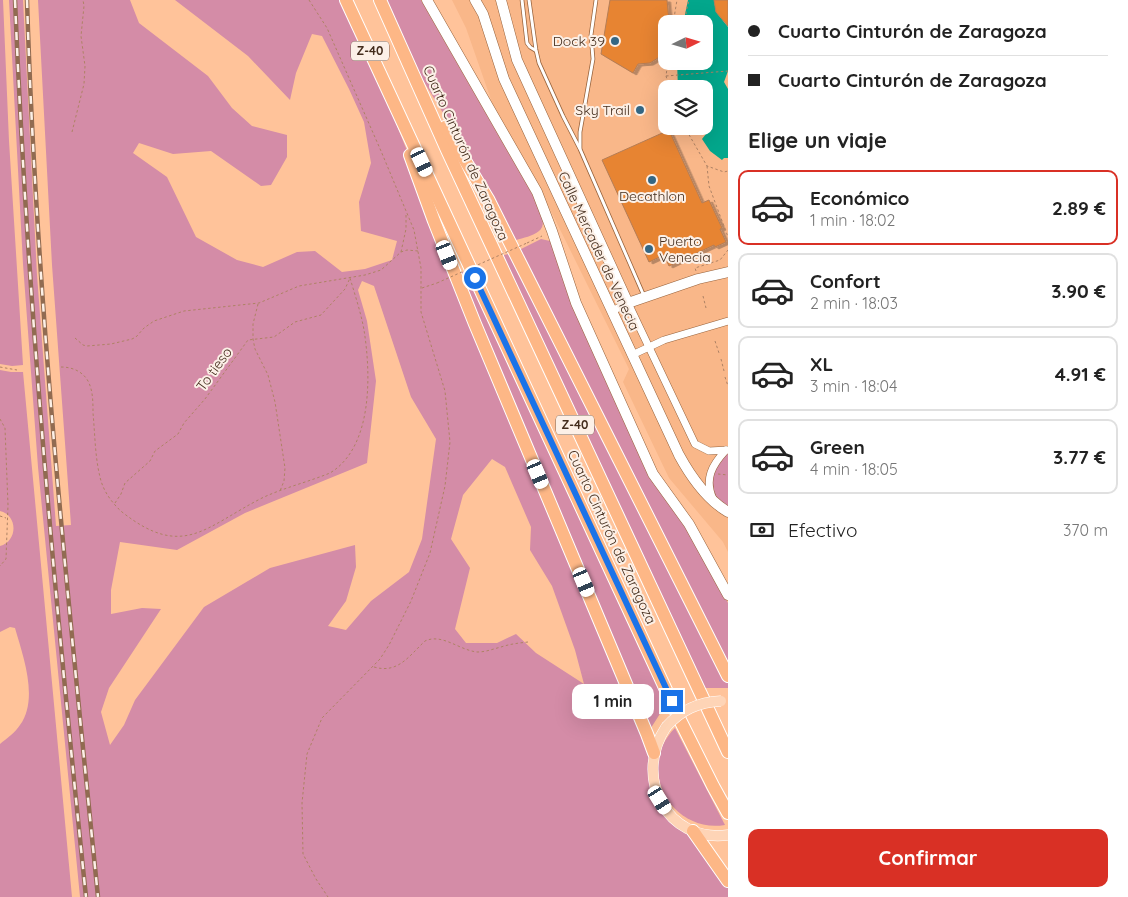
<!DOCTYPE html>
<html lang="es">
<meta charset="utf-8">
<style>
:root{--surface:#fff;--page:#f6f6f6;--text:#222;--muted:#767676;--line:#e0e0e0;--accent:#d93025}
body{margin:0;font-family:Quicksand,sans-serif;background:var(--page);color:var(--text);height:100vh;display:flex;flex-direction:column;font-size:19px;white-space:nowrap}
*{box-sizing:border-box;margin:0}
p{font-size:16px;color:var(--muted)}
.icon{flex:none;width:28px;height:28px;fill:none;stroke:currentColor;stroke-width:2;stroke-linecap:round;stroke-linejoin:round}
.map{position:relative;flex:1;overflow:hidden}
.panel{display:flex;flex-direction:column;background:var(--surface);width:400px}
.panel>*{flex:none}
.guide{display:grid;align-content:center;height:110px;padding:0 20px;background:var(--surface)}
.needle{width:32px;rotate:85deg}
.fabs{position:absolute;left:658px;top:15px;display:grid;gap:10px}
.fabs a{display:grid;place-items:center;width:55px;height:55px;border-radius:10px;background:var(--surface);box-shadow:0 5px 20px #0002;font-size:25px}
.end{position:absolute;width:22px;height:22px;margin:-11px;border:6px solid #1a73e8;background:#fff;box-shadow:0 0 0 2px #fff}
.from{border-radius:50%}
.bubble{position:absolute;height:35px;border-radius:10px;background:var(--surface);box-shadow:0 5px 20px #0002;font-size:16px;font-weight:700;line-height:35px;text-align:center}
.car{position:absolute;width:15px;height:30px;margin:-15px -8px;border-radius:6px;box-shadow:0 0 4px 1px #0007;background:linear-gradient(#fff 24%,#345 0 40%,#fff 0 76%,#345 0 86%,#fff 0)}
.guide b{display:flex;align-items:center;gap:18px;height:48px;font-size:19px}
.guide b+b{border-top:1px solid var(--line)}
.guide i{width:12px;height:12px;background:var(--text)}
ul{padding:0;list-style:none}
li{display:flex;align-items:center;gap:15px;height:75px;margin:0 10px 8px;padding:0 10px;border:2px solid var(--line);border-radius:10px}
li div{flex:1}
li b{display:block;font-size:19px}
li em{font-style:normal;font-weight:700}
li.active{border-color:var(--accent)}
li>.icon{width:45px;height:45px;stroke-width:1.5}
h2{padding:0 20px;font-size:22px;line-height:60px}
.pay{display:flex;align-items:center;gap:12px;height:55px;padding:0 20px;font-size:19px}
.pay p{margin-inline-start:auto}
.primary-button{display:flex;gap:10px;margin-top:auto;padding:10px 20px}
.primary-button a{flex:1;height:58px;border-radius:10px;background:var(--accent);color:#fff;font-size:20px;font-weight:700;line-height:58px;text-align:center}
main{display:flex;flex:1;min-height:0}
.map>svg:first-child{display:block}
.built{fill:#f9b789;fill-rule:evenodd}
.green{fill:#d48ca7;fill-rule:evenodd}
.water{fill:#03a78c}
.building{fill:#e78432;stroke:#b47d56;filter:url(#shadow)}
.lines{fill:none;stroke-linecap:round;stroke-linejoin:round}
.lane-casing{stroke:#97623b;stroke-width:4.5}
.street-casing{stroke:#97623b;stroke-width:8}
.secondary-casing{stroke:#97623b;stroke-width:11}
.primary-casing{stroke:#fff;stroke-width:11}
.highway-casing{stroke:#fff;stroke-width:14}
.path{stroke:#ae8264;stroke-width:1;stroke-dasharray:2.5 2.5;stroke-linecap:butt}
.lane{stroke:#fff;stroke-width:3}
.street{stroke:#fff;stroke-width:7}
.secondary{stroke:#fff;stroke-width:10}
.primary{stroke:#fed4b6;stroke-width:10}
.highway{stroke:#fdb786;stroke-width:12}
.rail-casing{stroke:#916b51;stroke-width:4.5}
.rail{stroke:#fcf0e7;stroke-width:2.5;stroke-dasharray:8;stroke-linecap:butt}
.primary-bridge-casing{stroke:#fff;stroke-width:11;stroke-linecap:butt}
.path-bridge{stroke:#ae8264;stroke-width:1;stroke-dasharray:2.5 2.5;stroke-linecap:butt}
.primary-bridge{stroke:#fed4b6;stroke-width:10}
.route{stroke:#1a73e8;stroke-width:6}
.poi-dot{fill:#346784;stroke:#fcf0e7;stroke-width:2}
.labels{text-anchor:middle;stroke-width:4;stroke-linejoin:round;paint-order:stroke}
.shield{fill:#fcf0e7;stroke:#7a6759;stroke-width:1}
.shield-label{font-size:12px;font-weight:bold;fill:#432c1c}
.poi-label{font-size:14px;fill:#432c1c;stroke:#fcf0e7;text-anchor:end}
.street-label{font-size:14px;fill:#432c1c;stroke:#fcf0e7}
</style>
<main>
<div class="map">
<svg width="728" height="897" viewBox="0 0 728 897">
<defs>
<filter id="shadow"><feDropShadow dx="3.5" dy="2" stdDeviation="0" flood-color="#0004"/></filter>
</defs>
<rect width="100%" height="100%" fill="#ffc39a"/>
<path class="built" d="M452,0H728V552L723,542L669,478L623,382L629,369L541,191L495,111L466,28ZM666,24H704V61H666ZM666,89H704V126H666Z"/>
<g class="green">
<path d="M0,0H3L9,141L23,365L12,366L0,364Z"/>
<path d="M9,0H23L37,275L56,526L71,525L52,265L38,0H130L139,23L208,76L232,108L252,126L287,135V157L271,185L261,186L211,151L173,154L139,143L133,153L167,177L196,237L237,260L263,267L297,252L315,251L342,272L365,269L392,260L397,241L361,231L359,202L371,163L364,122L349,89L322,36L312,34L296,73L290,100L248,56L175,0H346L457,274L471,269L671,701L665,706L647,734L653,780L680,824L728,881V897H80L38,467L23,264ZM362,281L374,286L411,397L436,439L422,539L409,572L371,601L346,630L328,626L346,601L356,567L355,545L270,568L204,607L135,700L124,725L110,745L101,712L109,688L161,609L142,608L111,614V590L120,542L177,550L245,513L367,463L376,381L367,321L358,290ZM492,459L505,467L531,527L530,550L552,586L575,650L584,684L536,653L516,634L497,643H466L455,629L470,568L451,539L463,495Z"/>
<path d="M380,0H421L530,190C535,200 550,222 539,231C533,236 523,238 516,240L478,170L397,38Z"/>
<path d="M541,239L550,241L554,249L648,462L696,536L728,603V688H705L698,691L497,257L515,252Z"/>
<path d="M0,370L11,372H23L72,897H0V744C7,738 15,733 20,725C39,699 23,656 15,628L10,627L0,632V546C18,541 18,515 0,511Z"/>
<path d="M728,454V509C723,505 716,500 713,494C707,480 715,460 728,454Z"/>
<path d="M675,728L725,825C671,834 635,768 675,728Z"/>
</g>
<path class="water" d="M688,0H714L716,12L728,27V71L724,82L728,89V158H724L722,160L710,151L702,139L706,134L697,126H704V89H678L677,61H704V24H683Z"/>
<g class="building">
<path d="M610,0H667L669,20L668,24H666L664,47L658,58L650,63L638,64L633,73L601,54Z"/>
<path d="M714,0H728V26L716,12Z"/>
<path d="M669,130L702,203L709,200L722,228L720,229L726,242L715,247L714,245L669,266L664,255L649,262L602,160Z"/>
</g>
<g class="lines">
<defs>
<g id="lane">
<path d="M522,0L527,43L530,47L535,50"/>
<path d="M529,0L536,50L539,63L563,116L580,149L644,296"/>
<path d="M580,148V132L593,59L591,35L596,0"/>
</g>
<g id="street">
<path d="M612,311L628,303L695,444L709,451L728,450"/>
<path d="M632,355L664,340L728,321"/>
<path d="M713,499C704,479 712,465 726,450"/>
</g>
<g id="secondary">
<path d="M427,0L537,192L552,231L576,303L653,474L689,524L728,595"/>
<path d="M475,0L483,14L504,79L679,455C691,477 706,499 728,512"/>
<path d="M501,0L517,60L628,303L698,279L728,272"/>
</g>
<path id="primary" d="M666,727C633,777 666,843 728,835"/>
<g id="highway">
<path d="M346,0L679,718L713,786L728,813"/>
<path d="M380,0L447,150L728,752"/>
<path d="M445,127L488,199L728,676"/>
<path d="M410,155L434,221L475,324L647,734L654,753"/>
<path d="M693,831L728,881"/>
</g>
</defs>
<use href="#lane" class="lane-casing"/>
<use href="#street" class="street-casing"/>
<use href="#secondary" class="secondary-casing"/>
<use href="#primary" class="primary-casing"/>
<use href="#highway" class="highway-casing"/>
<g class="path">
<path d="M309,0L327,28L381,151L414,230L421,268V312L445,391L450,442L445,486L430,553L411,601L389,645L380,659L322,718L307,754L302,803L303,854L316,879L328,897"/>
<path d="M673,24L677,0"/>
<path d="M687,24L686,12L689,0"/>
<path d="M668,61L666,76L670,89"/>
<path d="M667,67L672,61"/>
<path d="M666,76L728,71"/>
<path d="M704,111L710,115"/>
<path d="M684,126L707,166L724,172L728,171"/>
<path d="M72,132L84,84L85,66L81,36L84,6L83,0"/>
<path d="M707,166L709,186L728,237"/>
<path d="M527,243L542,236"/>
<path d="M401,252L406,229V214"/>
<path d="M696,271L695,268L720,260L728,250"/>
<path d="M422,288L437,283"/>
<path d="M703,296L706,308"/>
<path d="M258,304L253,324V339L255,349L268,375L275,402L285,468L284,481L280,491"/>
<path d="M75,338L83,345L87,346L111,344L132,339L136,337L144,328L154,321L184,311L259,303L299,286L365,275L381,270L401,252L407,250L418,251"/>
<path d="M715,341L719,353"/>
<path d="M721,359L724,371"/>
<path d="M0,367L17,370"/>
<path d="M61,367C73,367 84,372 89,383C93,392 93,403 93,413C95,434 95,457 100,477C103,491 112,503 122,512C183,560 205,527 262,498C283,488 308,482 330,473C373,447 371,374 364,330C361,313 355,295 350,278"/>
<path d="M725,377L728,386"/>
<path d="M0,419L5,428L8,505L6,559L0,566"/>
<path d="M718,474L728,475"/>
<path d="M115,503L121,494L125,483L150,461L155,451L178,434L184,423L205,399L248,340L274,337L295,322L321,315L345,289L350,278"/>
<path d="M0,516L6,518"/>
<path d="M374,667C398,674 409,656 425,641C442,633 459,650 477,652C486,652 493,649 501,647C510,644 519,643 528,642"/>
</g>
<use href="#lane" class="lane"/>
<use href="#street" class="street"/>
<use href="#secondary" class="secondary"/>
<use href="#primary" class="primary"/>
<use href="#highway" class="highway"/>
<defs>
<g id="rail">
<path d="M15,0C27,300 55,598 86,897"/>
<path d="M27,0C36,300 68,599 98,897"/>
</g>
</defs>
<use href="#rail" class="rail-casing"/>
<use href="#rail" class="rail"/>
<defs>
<path id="primary-bridge" d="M666,727C681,710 698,702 721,701"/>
</defs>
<use href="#primary-bridge" class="primary-bridge-casing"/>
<path class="path-bridge" d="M437,283L527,243"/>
<use href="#primary-bridge" class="primary-bridge"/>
</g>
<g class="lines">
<path class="route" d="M475,278L672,701"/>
</g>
<g class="poi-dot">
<circle cx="615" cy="41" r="5"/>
<circle cx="640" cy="110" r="5"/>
<circle cx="652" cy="180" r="5"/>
<circle cx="649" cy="249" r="5"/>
</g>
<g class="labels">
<g class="shield">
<rect x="351" y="41.5" width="38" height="19" rx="4"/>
<rect x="556" y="415.5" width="38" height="19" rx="4"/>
</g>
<g class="shield-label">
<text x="370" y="55">Z-40</text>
<text x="575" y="429">Z-40</text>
</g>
<g class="poi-label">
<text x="605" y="46">Dock 39</text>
<text x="630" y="115">Sky Trail</text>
<text x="652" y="201" text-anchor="middle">Decathlon</text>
<text x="659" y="246" text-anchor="start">Puerto<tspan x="659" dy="16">Venecia</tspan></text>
</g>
<g class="street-label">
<text transform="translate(466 153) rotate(66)" y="5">Cuarto Cinturón de Zaragoza</text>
<text transform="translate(599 251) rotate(65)" y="5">Calle Mercader de Venecia</text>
<text transform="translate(214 369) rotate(-54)" y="5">To tieso</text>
<text transform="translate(612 537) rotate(65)" y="5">Cuarto Cinturón de Zaragoza</text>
</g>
</g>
</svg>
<div class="fabs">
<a><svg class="needle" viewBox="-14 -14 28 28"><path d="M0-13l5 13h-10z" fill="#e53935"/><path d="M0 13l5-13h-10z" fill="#767676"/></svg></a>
<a><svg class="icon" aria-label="layers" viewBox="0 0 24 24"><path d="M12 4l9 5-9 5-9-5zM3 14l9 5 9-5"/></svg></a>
</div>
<i class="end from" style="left:475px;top:278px"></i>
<i class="end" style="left:672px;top:701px"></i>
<div class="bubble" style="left:572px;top:684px;width:82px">1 min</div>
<i class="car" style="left:422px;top:162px;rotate:155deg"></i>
<i class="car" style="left:447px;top:255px;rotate:158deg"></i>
<i class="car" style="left:538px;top:474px;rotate:157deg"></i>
<i class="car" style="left:584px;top:582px;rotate:157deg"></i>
<i class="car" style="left:660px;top:800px;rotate:148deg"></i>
</div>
<section class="panel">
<div class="guide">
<b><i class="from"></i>Cuarto Cinturón de Zaragoza</b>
<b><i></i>Cuarto Cinturón de Zaragoza</b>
</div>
<h2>Elige un viaje</h2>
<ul>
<li class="active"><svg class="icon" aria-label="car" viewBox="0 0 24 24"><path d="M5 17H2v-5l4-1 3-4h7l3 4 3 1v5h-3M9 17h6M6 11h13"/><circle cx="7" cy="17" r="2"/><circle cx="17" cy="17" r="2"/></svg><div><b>Económico</b><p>1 min · 18:02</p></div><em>2.89 €</em></li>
<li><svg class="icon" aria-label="car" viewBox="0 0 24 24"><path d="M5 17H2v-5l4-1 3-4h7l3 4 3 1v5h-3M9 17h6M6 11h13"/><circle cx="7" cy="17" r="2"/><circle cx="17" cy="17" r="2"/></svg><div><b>Confort</b><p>2 min · 18:03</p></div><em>3.90 €</em></li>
<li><svg class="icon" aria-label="car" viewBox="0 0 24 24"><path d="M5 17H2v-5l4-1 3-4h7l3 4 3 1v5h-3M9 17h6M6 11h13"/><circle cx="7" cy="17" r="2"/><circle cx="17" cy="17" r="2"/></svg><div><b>XL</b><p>3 min · 18:04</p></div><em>4.91 €</em></li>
<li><svg class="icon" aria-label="car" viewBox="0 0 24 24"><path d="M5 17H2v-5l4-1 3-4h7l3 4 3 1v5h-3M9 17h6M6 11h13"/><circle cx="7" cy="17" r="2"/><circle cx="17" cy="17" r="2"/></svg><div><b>Green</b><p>4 min · 18:05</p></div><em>3.77 €</em></li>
</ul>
<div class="pay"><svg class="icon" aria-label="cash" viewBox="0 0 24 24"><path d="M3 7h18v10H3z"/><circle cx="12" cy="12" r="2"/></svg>Efectivo<p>370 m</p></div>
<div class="primary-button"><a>Confirmar</a></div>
</section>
</main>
